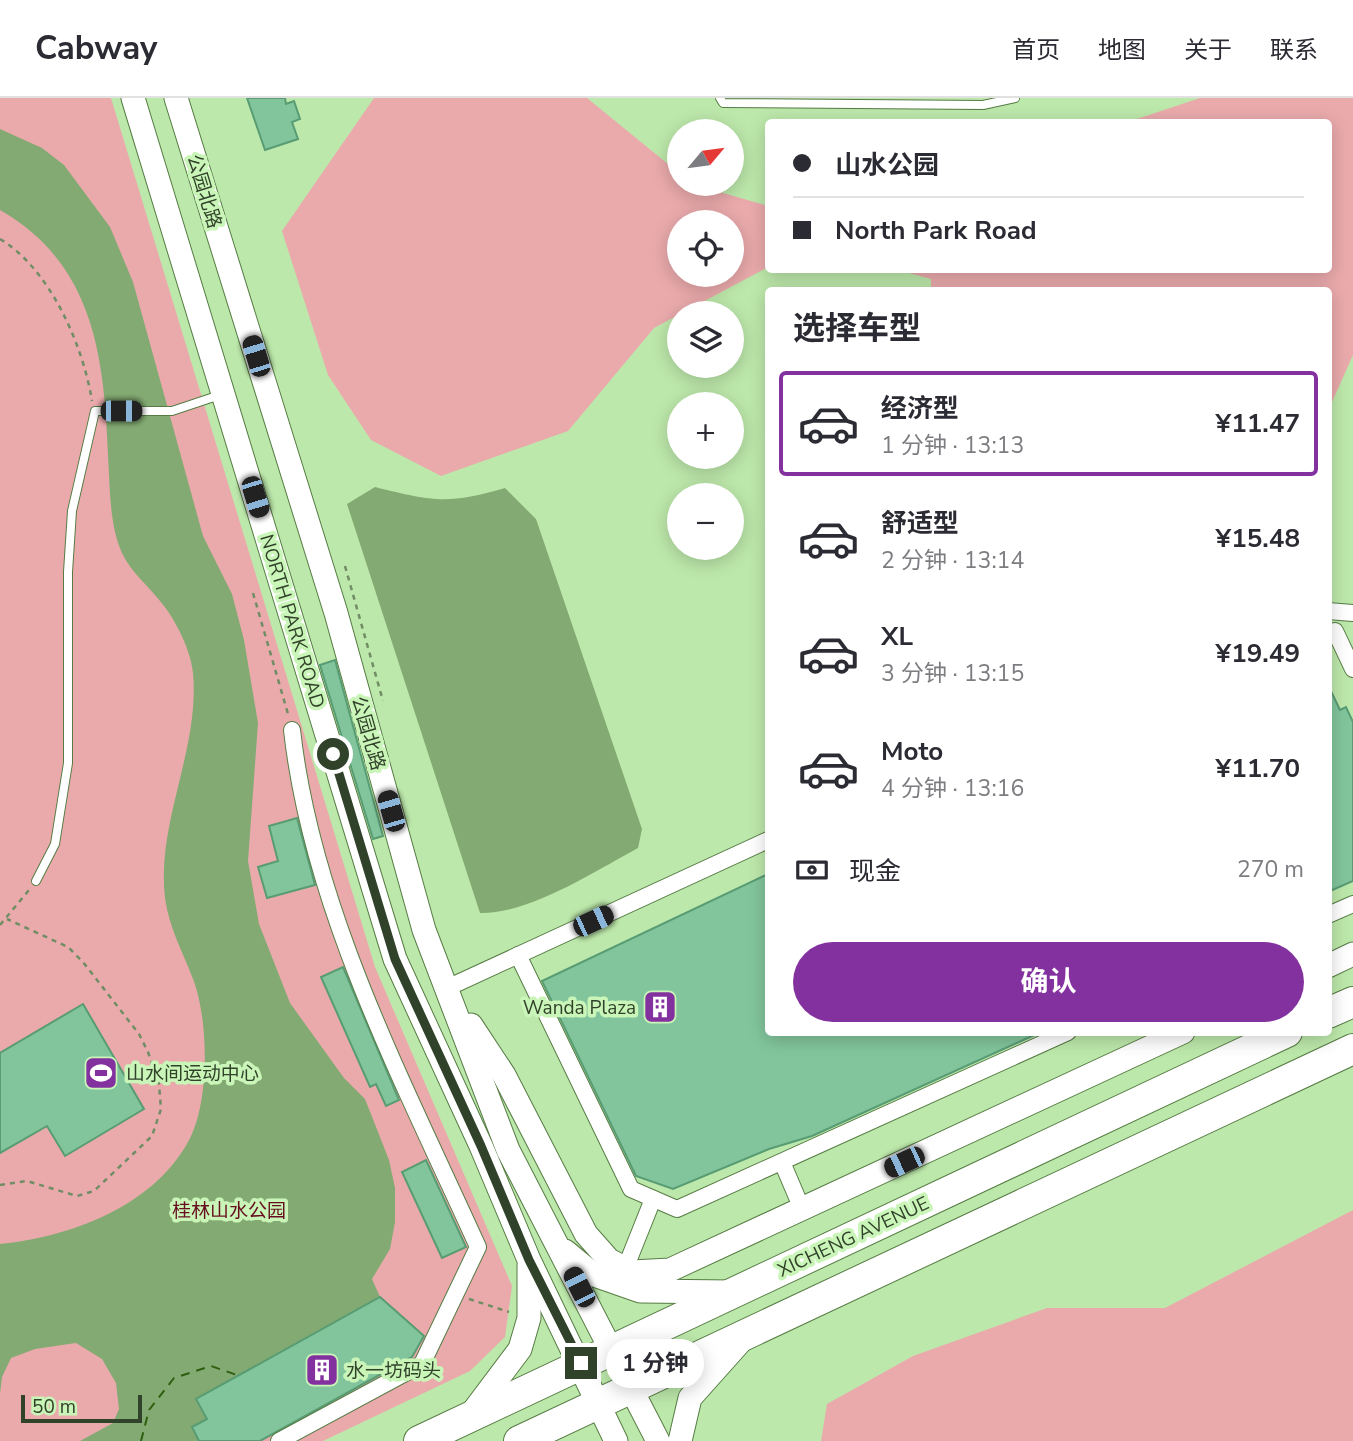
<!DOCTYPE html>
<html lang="zh">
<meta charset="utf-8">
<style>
:root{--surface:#fff;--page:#f7f7f7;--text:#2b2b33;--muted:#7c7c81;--line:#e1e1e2;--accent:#8431a0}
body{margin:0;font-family:"Nunito Sans","Noto Sans SC",sans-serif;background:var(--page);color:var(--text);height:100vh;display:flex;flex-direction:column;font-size:26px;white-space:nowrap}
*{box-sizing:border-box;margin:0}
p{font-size:23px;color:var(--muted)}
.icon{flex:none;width:38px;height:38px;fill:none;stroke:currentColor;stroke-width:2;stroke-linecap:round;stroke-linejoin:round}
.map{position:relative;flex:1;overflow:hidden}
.drawer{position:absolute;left:765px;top:189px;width:567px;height:749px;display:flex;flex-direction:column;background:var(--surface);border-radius:7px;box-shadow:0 4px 18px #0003}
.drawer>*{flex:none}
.top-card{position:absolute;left:765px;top:21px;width:567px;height:154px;border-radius:7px;box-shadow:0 4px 18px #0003;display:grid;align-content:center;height:154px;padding:0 28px;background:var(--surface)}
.needle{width:46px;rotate:61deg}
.controls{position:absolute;left:667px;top:21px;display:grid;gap:14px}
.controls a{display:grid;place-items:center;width:77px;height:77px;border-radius:50%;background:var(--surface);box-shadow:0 4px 18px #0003;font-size:35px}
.scale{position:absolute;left:21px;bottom:18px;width:121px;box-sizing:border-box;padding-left:7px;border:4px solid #31422a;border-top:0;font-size:19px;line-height:24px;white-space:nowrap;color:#31422a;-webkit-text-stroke:5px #caf5b8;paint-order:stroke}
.end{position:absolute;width:32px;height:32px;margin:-16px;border:9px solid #31422a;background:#fff;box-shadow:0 0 0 4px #fff}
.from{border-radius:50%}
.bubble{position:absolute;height:49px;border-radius:24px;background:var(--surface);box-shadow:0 4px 18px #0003;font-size:23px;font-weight:700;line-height:49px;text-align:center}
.car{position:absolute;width:21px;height:42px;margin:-21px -10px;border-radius:9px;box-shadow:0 0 5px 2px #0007;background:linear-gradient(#222 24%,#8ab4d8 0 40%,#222 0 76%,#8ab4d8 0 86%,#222 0)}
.top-card b{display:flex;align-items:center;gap:24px;height:66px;font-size:26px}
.top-card b+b{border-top:2px solid var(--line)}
.top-card i{width:18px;height:18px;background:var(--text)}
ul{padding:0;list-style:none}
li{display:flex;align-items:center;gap:21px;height:105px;margin:0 14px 10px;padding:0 14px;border:4px solid transparent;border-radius:7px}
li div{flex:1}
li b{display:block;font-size:26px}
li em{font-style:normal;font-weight:700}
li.on{border-color:var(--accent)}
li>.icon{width:63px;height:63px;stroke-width:1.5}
h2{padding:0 28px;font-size:32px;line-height:84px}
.pay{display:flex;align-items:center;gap:18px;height:77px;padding:0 28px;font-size:26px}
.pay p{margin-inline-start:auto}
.primary-button{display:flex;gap:14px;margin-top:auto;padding:14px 28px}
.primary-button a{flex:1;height:80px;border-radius:42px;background:var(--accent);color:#fff;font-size:28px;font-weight:700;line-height:80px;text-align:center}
header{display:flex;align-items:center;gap:42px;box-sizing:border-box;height:98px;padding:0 35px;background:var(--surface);border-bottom:2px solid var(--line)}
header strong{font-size:33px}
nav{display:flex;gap:38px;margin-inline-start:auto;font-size:24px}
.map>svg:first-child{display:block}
.green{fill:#eaaaac;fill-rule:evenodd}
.water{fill:#83aa72}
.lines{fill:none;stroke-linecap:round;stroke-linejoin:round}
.ferry{stroke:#2e5f0f;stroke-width:2;stroke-dasharray:9 7;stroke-linecap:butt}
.building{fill:#82c59c;stroke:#589c74;stroke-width:2}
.lane-casing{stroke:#567c44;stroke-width:10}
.street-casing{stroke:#567c44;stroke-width:18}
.secondary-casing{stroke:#567c44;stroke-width:25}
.highway-casing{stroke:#567c44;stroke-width:32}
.path{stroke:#718d65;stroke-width:2.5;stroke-dasharray:5 5;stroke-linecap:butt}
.lane{stroke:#fff;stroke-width:8}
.street{stroke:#fff;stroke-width:16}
.secondary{stroke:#fff;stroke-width:23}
.highway{stroke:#fff;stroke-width:30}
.route{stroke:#31422a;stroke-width:9}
.labels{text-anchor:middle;stroke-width:7;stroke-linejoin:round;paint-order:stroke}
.street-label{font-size:19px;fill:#31422a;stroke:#caf5b8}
.poi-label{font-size:19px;fill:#31422a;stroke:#caf5b8;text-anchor:start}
.park-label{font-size:19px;fill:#660d1f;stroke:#caf5b8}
</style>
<header>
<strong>Cabway</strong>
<nav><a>首页</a><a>地图</a><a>关于</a><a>联系</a></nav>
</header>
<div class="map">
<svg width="1353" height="1343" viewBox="0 0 1353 1343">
<rect width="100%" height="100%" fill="#bde8ab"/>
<g class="green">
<path d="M0,0H111L375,869L512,1188L505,1239L470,1273L323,1343H0Z"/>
<path d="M374,0H587L679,75V86H692L768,108V169L654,230L568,333L441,378L371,342L328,277L282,133ZM732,124V177H679V124Z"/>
<path d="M1200,0H1353V257L1328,313V192H931V181L898,172H1328V24H1128Z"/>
<path d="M1353,1112V1343H821L827,1306L913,1258L1047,1210H1165Z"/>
</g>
<g class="water">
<path d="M0,31L42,50L64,67L110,129L133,184L203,438L232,496L244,542L258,625L248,763L259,826L290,905L344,980L365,1001L389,1062L395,1090V1124L390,1151L372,1181L380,1199L197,1301L207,1321L192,1329L199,1343H80L113,1325L119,1311L116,1285L102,1261L76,1245L35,1251L11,1260L2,1279L0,1296V1146C70,1139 152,1109 188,1044C210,1006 209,922 193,881C183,854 169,830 165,800C156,724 200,652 193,575C191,553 177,525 164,508C151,490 131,475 122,455C109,426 110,388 108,357C104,258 94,166 0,112Z"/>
<path d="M375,389C432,403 447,407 505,390L536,421L642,731L638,750C595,773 530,816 480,815L347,406Z"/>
</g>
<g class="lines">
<path class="ferry" d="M141,1343L149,1312L174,1280L211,1268L237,1277"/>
</g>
<g class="building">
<path d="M247,0H285L286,6L294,3L300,21L292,24L298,41L265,52Z"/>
<path d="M335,562L383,738L373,741L320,567Z"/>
<path d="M1328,587L1340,612L1346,609L1353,624V783L1328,794Z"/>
<path d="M297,720L315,787L267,800L258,769L278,763L269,728Z"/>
<path d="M768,776V934H1041L812,1038L769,1051L673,1091L636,1078L542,883Z"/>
<path d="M343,869L399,1002L386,1008L376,986L370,989L321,879Z"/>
<path d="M83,906L144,1011L65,1058L47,1028L0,1055V955Z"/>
<path d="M426,1062L466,1149L442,1160L402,1074Z"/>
<path d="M380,1199L424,1238L412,1259L260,1343H199L192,1329L207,1321L196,1301Z"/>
</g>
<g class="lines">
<defs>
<g id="lane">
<path d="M720,0L723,5L983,7L1015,0"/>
<path d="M36,783L55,746L68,665V474L72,413L95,313H172L220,297"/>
</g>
<g id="street">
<path d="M1328,513L1353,515"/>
<path d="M1335,533L1353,571"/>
<path d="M1328,817L1353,806"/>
<path d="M518,857L631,1091L677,1111L1068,934"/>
<path d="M447,890L768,742"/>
<path d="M782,1064L802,1111"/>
<path d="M625,1171L653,1101"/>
<path d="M279,1343L422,1266L478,1149C404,985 312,812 292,632"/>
</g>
<g id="secondary">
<path d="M133,0L395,861L481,1048L529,1162L616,1343"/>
<path d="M176,0L336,515L424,832L508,1052L658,1343"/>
<path d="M1328,868L1353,856"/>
<path d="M471,927L504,977L586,1136L609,1162L632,1174L670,1172L1183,934"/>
<path d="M565,1153L594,1177L640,1193L733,1194"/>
<path d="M469,1319L520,1251L529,1220V1168"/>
<path d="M680,1343L690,1300L740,1244"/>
</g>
<g id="highway">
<path d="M1328,915L1353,904"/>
<path d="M419,1343L1287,934"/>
<path d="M519,1343L1353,951"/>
</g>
</defs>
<use href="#lane" class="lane-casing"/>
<use href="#street" class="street-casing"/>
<use href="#secondary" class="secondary-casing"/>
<use href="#highway" class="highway-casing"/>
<g class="path">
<path d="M0,141C50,171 83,247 92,303"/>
<path d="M345,468L383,603"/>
<path d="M253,495L288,616"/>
<path d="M0,827L29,792"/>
<path d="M0,1087L27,1083L77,1098L94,1093L152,1038L161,1011L159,986L148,954L139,936L83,864L68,849L7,821"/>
<path d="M469,1201L509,1214"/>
</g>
<use href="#lane" class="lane"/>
<use href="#street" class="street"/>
<use href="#secondary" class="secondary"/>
<use href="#highway" class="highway"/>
</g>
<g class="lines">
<path class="route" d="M333,656L395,861L481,1048L529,1162L581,1265"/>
</g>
<defs>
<symbol id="building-square" viewBox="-11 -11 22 22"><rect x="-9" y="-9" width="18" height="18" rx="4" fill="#8431a0" stroke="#caf5b8"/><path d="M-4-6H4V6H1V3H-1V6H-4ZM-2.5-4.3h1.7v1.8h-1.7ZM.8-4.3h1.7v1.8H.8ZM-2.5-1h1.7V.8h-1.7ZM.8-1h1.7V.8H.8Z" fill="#fff"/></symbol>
<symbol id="stadium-square" viewBox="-11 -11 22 22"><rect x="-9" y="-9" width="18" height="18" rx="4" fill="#8431a0" stroke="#caf5b8"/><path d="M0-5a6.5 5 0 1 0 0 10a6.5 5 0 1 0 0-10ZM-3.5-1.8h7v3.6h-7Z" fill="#fff"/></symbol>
</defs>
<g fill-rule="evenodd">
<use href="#building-square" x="641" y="890" width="38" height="38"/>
<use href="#stadium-square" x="82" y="956" width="38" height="38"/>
<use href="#building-square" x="303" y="1253" width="38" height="38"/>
</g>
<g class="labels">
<g class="street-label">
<text transform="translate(205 93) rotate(73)" y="7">公园北路</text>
<text transform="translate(293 523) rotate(73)" y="7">NORTH PARK ROAD</text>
<text transform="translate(369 635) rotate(74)" y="7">公园北路</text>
<text transform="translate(853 1138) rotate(-25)" y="7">XICHENG AVENUE</text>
</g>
<g class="poi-label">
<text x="636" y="916" text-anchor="end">Wanda Plaza</text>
<text x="126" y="982">山水间运动中心</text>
<text x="346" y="1279">水一坊码头</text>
</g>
<g class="park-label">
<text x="229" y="1119">桂林山水公园</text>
</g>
</g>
</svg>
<div class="controls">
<a><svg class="needle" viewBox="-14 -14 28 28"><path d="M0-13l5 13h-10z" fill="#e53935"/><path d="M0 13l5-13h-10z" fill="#7c7c81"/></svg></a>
<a><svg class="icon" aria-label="locate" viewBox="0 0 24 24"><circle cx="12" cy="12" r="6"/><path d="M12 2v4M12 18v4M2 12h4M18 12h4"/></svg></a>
<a><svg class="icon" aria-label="layers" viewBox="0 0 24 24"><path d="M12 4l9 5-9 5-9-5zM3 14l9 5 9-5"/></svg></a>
<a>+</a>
<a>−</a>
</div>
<div class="scale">50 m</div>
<i class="end from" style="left:333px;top:656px"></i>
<i class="end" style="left:581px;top:1265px"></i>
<div class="bubble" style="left:606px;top:1241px;width:98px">1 分钟</div>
<i class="car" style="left:256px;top:258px;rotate:343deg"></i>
<i class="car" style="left:121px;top:313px;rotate:90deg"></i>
<i class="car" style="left:255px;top:399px;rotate:163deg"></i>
<i class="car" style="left:391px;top:713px;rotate:344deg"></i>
<i class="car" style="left:593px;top:823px;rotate:65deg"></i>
<i class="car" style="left:904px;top:1064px;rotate:245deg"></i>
<i class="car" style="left:579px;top:1189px;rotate:333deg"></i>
<div class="top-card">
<b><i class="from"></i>山水公园</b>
<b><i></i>North Park Road</b>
</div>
<section class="drawer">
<h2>选择车型</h2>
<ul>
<li class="on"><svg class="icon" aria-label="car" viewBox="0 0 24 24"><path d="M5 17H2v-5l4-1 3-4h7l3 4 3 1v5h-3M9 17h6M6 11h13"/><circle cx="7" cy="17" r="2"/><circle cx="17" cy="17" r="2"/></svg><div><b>经济型</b><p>1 分钟 · 13:13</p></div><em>¥11.47</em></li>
<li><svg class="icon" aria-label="car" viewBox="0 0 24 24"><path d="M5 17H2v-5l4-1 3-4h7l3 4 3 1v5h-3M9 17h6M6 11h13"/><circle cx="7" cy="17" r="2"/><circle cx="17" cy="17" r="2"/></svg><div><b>舒适型</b><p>2 分钟 · 13:14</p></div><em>¥15.48</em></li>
<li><svg class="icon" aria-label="car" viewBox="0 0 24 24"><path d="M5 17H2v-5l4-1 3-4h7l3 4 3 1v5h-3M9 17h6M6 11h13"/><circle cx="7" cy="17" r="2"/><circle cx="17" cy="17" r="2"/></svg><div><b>XL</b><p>3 分钟 · 13:15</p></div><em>¥19.49</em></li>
<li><svg class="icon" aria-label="car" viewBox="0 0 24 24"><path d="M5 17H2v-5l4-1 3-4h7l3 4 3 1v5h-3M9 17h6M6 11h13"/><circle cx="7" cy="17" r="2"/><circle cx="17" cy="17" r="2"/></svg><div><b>Moto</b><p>4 分钟 · 13:16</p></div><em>¥11.70</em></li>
</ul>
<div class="pay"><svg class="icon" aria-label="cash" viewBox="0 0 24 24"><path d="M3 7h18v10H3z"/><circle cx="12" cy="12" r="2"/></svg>现金<p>270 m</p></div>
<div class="primary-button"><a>确认</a></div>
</section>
</div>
